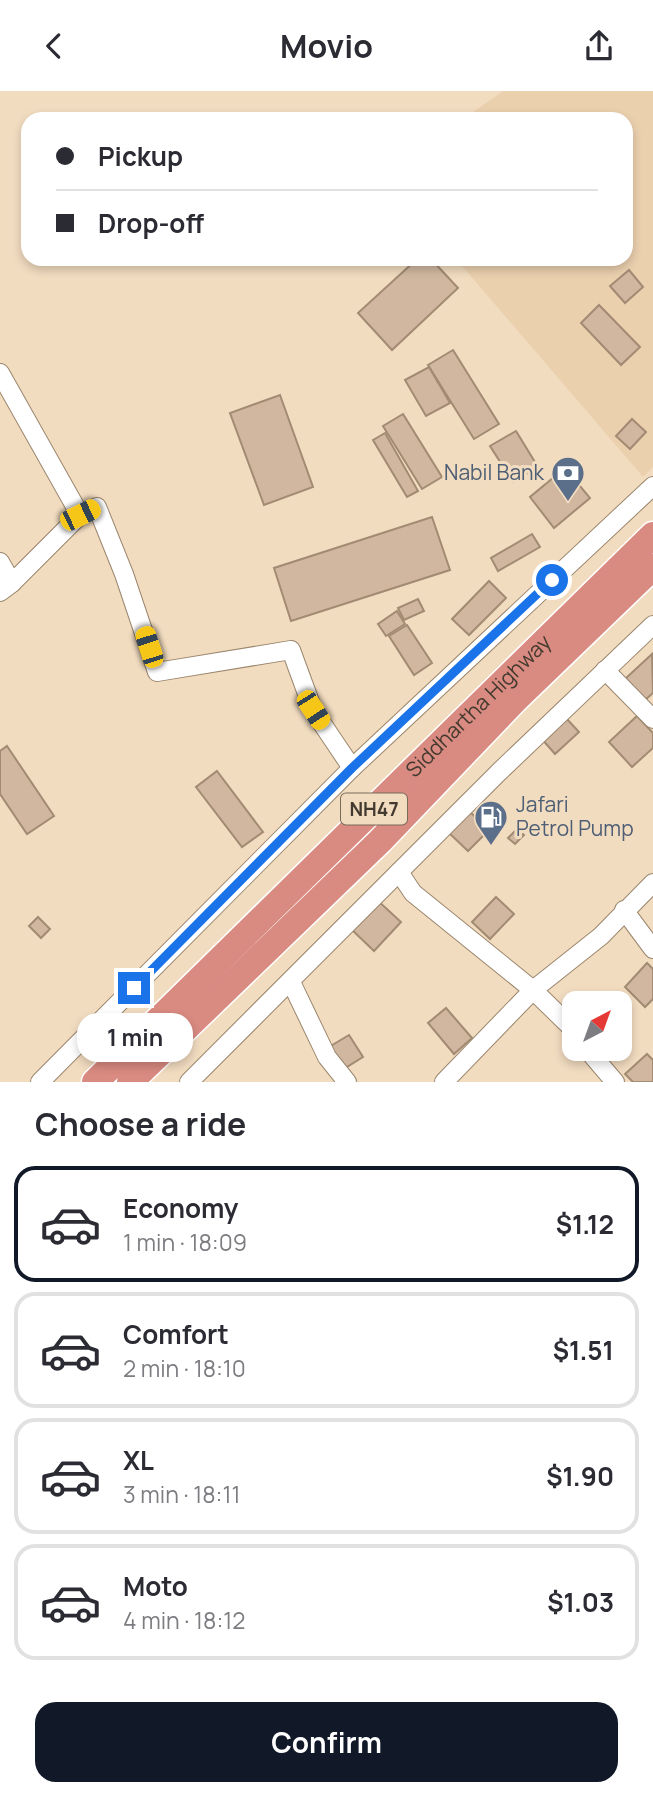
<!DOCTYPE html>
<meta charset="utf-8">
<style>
:root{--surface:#fff;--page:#f7f7f7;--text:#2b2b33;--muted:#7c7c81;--line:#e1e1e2;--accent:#111827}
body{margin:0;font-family:Manrope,sans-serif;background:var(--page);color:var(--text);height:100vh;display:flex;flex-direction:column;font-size:26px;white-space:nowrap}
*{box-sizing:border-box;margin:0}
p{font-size:23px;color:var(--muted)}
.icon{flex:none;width:38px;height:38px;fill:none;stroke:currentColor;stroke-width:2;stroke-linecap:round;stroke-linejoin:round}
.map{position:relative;height:991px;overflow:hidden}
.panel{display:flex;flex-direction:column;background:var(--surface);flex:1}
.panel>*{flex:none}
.top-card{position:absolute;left:21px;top:21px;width:612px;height:154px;border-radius:21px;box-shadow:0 4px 10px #0003;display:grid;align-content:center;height:154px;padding:0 35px;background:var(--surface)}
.needle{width:46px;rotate:41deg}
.buttons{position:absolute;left:562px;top:900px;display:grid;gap:14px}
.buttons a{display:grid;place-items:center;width:70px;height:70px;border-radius:14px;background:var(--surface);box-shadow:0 4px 10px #0003;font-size:35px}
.end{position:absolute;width:32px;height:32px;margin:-16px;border:9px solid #1a73e8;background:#fff;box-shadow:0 0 0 4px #fff}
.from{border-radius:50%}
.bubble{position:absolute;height:49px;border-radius:21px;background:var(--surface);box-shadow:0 4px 10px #0003;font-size:23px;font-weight:700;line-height:49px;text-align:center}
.car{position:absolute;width:21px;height:42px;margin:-21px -10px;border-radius:9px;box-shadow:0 0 5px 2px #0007;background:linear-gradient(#f5c518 24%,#345 0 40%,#f5c518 0 76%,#345 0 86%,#f5c518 0)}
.top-card b{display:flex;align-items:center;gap:24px;height:66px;font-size:26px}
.top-card b+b{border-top:2px solid var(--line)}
.top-card i{width:18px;height:18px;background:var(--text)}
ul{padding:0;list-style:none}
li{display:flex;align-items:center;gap:21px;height:116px;margin:0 14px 10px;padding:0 21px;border:4px solid var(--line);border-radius:21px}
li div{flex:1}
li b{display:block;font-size:26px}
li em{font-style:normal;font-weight:700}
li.current{border-color:var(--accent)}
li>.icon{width:63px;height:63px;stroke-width:1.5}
h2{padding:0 35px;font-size:32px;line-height:84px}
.button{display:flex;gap:14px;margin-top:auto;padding:14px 35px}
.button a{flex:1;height:80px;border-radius:21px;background:var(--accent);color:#fff;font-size:28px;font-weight:700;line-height:80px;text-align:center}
header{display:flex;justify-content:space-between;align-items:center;height:91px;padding:0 35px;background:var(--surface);font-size:32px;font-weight:700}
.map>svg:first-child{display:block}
.built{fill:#ebd0ae}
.building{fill:#d1b7a0;stroke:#a28a73;stroke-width:2}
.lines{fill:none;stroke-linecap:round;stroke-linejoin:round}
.minor-casing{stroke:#9a866d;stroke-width:20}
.highway-casing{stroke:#fff;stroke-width:29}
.minor{stroke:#fff;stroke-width:18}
.highway{stroke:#d98a81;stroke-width:26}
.route{stroke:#1a73e8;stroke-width:9}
.labels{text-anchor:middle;stroke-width:6;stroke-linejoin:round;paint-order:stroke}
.shield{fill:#f2dcc0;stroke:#786b5a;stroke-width:2}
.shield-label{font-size:19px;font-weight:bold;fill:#433a2f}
.service-label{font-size:21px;fill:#4e5e75;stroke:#f2dcc0;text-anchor:end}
.street-label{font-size:21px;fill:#433a2f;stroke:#f2dcc0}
</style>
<header><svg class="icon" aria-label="back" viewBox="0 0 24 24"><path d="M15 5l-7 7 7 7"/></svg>Movio<svg class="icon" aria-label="share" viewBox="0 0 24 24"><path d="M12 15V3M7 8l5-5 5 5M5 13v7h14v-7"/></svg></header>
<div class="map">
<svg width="653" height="991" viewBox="0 0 653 991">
<rect width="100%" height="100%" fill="#f2dcc0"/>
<path class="built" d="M503,0H653V376L643,386L456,168H626V28H463Z"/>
<g class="building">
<path d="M417,168H431L458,197L392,259L358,222Z"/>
<path d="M629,179L643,196L625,212L610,195Z"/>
<path d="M599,214L640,256L621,274L581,232Z"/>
<path d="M453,259L499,333L474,348L428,274Z"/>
<path d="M429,276L450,312L426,325L405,289Z"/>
<path d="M280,304L313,396L264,414L230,322Z"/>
<path d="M403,323L442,386L422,398L383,335Z"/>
<path d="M632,328L646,341L630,358L616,345Z"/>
<path d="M516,340L538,376L513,391L490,355Z"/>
<path d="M385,342L418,400L407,406L373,349Z"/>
<path d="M565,377L590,407L554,437L530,406Z"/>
<path d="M432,426L450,479L291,530L274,477Z"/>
<path d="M532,443L540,456L498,480L491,467Z"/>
<path d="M489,490L506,507L469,544L452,528Z"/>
<path d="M418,508L424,520L404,529L398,517Z"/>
<path d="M397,520L405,533L386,545L378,533Z"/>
<path d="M407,534L432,572L414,584L389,545Z"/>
<path d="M652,563L653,602L645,609L625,588Z"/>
<path d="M637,625L653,642V657L632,676L609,651Z"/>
<path d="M565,626L579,641L555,663L541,647Z"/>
<path d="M7,655L54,725L27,743L0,703V660Z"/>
<path d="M217,680L263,741L242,756L196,696Z"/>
<path d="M467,718L489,739L468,760L447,740Z"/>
<path d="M517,738L524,744L515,753L508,747Z"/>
<path d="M496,806L514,823L490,848L472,831Z"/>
<path d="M376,808L401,831L374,860L349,836Z"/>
<path d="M38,826L50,838L41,847L29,835Z"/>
<path d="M647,872L653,878V908L645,916L625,896Z"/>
<path d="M446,917L472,947L454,963L428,932Z"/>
<path d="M349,944L363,966L342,979L329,956Z"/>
<path d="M647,963L653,969V991H633L625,983Z"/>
</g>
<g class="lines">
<defs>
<g id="minor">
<path d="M0,282L80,424"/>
<path d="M0,471L12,492"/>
<path d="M0,501L12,492L80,424L97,416L124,483L157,581L291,559L313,619L352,677"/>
<path d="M605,579L653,628"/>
<path d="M399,781L413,802L533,899L574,939"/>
<path d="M624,819L653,858"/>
<path d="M291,891L327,966L347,991"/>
<path d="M586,957L615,991"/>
<path d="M40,991L352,677L653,395"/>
<path d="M189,991L499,681L653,534"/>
<path d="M444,991L533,899L601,845L653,792"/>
</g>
<g id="highway">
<path id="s1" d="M95,991L653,444"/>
<path d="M130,991L380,750L514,610L653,476"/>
</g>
</defs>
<use href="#minor" class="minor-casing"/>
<use href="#highway" class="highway-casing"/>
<use href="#minor" class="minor"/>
<use href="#highway" class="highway"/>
</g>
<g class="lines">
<path class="route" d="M134,897L352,677L552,489"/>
</g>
<defs>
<symbol id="bank-pin" viewBox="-11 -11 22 30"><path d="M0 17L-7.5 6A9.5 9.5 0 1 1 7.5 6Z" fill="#5c6f8a" stroke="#f2dcc0"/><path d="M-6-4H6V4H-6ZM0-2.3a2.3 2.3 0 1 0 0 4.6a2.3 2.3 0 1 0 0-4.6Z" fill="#fff"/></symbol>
<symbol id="fuel-pin" viewBox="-11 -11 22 30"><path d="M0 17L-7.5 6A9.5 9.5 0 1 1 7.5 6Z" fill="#5c6f8a" stroke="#f2dcc0"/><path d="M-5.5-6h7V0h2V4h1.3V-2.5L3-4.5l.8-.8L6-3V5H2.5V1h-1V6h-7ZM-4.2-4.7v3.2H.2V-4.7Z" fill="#fff"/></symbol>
</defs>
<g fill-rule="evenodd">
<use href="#bank-pin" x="549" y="363" width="38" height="52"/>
<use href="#fuel-pin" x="472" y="707" width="38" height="52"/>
</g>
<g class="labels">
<rect class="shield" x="341" y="702.5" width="66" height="31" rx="5"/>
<g class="shield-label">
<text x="374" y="725">NH47</text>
</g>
<g class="service-label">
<text x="544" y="389">Nabil Bank</text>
<text x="516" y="721" text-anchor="start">Jafari<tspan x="516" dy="24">Petrol Pump</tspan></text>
</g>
<g class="street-label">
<text dy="7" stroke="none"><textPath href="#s1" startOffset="537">Siddhartha Highway</textPath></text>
</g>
</g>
</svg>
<div class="buttons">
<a><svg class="needle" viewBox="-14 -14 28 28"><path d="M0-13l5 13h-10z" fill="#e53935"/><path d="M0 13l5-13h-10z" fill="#7c7c81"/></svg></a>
</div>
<i class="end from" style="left:552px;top:489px"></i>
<i class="end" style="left:134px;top:897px"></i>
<div class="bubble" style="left:77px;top:922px;width:116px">1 min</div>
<i class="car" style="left:80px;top:424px;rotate:64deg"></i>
<i class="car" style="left:149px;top:556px;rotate:342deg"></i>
<i class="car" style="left:313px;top:619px;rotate:147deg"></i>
<div class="top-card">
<b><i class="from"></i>Pickup</b>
<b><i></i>Drop-off</b>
</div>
</div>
<section class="panel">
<h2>Choose a ride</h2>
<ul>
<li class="current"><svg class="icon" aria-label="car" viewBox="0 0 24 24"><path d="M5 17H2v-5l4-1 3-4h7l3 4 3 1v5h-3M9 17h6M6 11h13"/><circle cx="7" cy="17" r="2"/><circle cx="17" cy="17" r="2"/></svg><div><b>Economy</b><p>1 min · 18:09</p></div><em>$1.12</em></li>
<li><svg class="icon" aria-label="car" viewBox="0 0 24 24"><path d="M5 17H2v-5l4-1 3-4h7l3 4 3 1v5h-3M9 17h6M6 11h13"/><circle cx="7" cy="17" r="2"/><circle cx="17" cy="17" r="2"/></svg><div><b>Comfort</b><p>2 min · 18:10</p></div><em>$1.51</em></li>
<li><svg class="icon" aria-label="car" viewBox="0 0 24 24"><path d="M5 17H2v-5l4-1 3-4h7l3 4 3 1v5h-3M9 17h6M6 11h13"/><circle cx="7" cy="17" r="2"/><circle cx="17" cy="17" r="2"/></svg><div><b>XL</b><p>3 min · 18:11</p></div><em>$1.90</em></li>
<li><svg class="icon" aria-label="car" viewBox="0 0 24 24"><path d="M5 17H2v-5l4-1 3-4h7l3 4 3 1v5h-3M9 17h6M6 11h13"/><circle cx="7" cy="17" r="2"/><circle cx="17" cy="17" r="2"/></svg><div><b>Moto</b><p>4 min · 18:12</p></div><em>$1.03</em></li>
</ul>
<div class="button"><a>Confirm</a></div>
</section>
